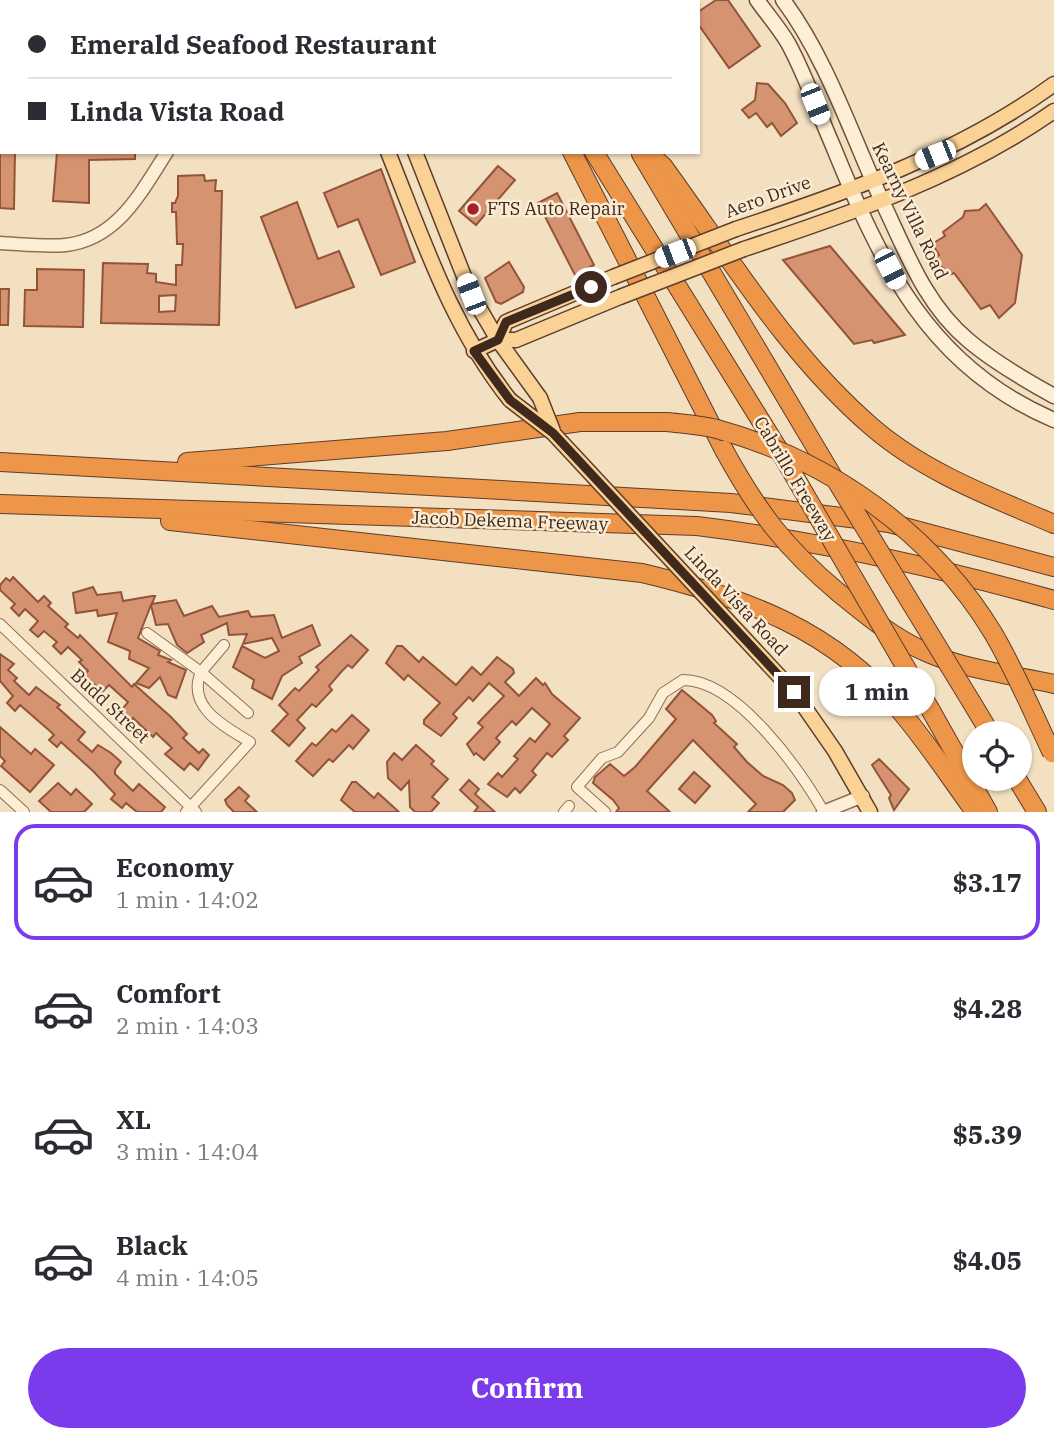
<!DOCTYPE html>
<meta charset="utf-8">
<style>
:root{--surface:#fff;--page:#f7f7f7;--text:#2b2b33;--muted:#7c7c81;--line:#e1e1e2;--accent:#7c3aed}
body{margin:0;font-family:"IBM Plex Serif",serif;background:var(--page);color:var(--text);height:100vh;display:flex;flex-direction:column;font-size:26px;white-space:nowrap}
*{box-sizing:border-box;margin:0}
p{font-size:23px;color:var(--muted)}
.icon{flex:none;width:38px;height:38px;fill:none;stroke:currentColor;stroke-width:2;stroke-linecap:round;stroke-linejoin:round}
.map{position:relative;height:812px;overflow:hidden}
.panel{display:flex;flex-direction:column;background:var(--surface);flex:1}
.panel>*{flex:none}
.guide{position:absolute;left:0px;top:0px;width:700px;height:154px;box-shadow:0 2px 5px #0004;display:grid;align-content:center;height:154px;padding:0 28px;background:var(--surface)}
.fabs{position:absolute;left:962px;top:721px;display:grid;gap:14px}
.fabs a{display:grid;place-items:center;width:70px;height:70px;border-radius:50%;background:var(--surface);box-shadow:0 2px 5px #0004;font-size:35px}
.end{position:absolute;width:32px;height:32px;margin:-16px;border:9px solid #3e291c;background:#fff;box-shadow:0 0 0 4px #fff}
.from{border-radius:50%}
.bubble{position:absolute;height:49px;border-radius:24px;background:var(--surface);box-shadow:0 2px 5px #0004;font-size:23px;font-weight:800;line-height:49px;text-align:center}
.car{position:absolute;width:21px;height:42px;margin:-21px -10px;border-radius:9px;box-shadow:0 0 5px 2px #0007;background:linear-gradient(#fff 24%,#345 0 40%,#fff 0 76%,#345 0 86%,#fff 0)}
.guide b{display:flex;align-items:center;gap:24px;height:66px;font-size:26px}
.guide b+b{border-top:2px solid var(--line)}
.guide i{width:18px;height:18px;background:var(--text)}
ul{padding:12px 0 0;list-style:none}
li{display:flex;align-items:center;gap:21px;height:116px;margin:0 14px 10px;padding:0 14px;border:4px solid transparent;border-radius:21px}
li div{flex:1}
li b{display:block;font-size:26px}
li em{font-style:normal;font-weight:800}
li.active{border-color:var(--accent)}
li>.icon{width:63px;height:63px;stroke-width:1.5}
.primary-button{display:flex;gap:14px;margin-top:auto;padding:14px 28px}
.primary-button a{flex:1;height:80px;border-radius:42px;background:var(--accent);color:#fff;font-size:28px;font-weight:800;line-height:80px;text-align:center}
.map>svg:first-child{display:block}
.building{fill:#d69372;stroke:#925439;stroke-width:2;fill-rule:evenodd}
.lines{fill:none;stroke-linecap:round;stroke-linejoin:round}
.minor-casing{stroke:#906f56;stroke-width:12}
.tertiary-casing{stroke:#906f56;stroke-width:15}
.secondary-casing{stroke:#725039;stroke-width:17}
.primary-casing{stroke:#5d3d2b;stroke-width:17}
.motorway-casing{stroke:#5d3d2b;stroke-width:20}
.minor{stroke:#fdeed6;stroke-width:10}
.tertiary{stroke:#fdeed6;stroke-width:12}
.secondary{stroke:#fdeed6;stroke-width:14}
.primary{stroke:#fbd295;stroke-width:14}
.motorway{stroke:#ed9548;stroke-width:18}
.primary-bridge-casing{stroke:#5d3d2b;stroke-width:17;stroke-linecap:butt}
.motorway-bridge-casing{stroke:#5d3d2b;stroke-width:20;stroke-linecap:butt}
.primary-bridge{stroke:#fbd295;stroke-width:14}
.motorway-bridge{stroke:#ed9548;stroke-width:18}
.route{stroke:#3e291c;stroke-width:9}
.poi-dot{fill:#a71e2c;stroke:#faebd2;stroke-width:2.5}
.labels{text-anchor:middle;stroke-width:5;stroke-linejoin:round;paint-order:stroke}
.street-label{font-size:18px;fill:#3e291c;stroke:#faebd2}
.poi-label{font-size:18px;fill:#3e291c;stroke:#faebd2;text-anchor:start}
</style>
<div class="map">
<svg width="1054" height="812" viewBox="0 0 1054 812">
<rect width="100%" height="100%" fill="#f3e0c1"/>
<g class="building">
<path d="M716,0H728L760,46L729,68L698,24V12Z"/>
<path d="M757,83L768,84L785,103L797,123L781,136L772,123L767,127L756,113L749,118L742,110L755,100Z"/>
<path d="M0,152H15L14,209L0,208Z"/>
<path d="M57,152H135V159L89,160V203L53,201Z"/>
<path d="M498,166L515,180L476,225L459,211Z"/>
<path d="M381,169L415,262L381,275L358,219L338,227L324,193Z"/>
<path d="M204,175L205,181L216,180L215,191H222L219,325L101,323L103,263L148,264L147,273L156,274V282L176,285V265H182L183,244H177L176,212H172V203H175L178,196V176ZM176,295L175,311L159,312V296Z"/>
<path d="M557,193L594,265L575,275L538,203Z"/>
<path d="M297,202L318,259L339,251L354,287L296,308L261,217Z"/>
<path d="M986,204L1022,255L1015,303L999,318L990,305L981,309L954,273L949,275L934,258L939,255L932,244L945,236L943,232L963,217L965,211L979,210Z"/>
<path d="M830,246L862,284L905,335L874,343L872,340L854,344L783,260Z"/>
<path d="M509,262L524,287L523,292L501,304L496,302L485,278Z"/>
<path d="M37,269L84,270L83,327L24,326L25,290H37Z"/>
<path d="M0,289H9L8,325H0Z"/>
<path d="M13,577L38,602L44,596L51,603L48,606L68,624L65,627L78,638L80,635L132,687L134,684L171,717L187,734L183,738L199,753L203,749L209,755L198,770L190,763L184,770L165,754L172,748L156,733L153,737L133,718L130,721L120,712L128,702L109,685L102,692L92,682L90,684L82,677L88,671L79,662L82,660L68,647L61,654L53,646L57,642L44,631L38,637L30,630L38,621L25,609L19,616L11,608L15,604L0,590V585L6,578L10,581Z"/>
<path d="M93,587L97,595L121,592L123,601L152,596H155L152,604L176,600L184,616L212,606L219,617L248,611L251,617L274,615L282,638L312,625L320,645L299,657L302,663L282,676L272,699L252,688L254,680L233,667L242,646L265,658L279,651L272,638L243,644L247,634L229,635L227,623L201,635L204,642L187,653L177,645L168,624L156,625L151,605L138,638L160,651L158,655L171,660L168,662L186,670L176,698L168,695L160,677L149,688L136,683L149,668L129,659L130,651L108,642L117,613L98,616L97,610L76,613L73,593Z"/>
<path d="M351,635L368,650L352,668L348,665L342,671L329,686L332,690L316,707L312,704L297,720L305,728L289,746L272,731L288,714L279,705L295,688L299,691L319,670L316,667Z"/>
<path d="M397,646H402L419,662L423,657L456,685L472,667L481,675L497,657L513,669L514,673L505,682L519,696L536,678L543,685L545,683L552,694L580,718L564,736L568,740L552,757L547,753L532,771L536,775L520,793L515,788L507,797L488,784L498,773L502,777L518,759L514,756L530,738L535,742L550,724L532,708L516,725L512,721L496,738L500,742L484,760L476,753L474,755L467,744L483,727L478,723L504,696L489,683L473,701L469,697L453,714L457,718L441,736L424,724V720L440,703L408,675L404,680L386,663Z"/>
<path d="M0,654L14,664L8,670L17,678L14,681L29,695L36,687L60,705L57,707L85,732L78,740L92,752L98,745L111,753L121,762L115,770V774L133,791L139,784L165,807L161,812H137L126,803L122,808L111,799L115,794L93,771L61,742L57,747L49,740L54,735L51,732L20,705L15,711L7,703L13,696L0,681Z"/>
<path d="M682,690L712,715L716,721L714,723L737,744L734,747L747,762L763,776L783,785L792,793L795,800L783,812H748L756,804L693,740L647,791L670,812H616L619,808L613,800L593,783L595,777L610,764L624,776L635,767L676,719L666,709Z"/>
<path d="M352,715L369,730L353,749L349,745L333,762L329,759L313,776L296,761L312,743L316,746L332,729L336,732Z"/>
<path d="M0,727L31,754L35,749L54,765L30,792L1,766L5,761L0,756Z"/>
<path d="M416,745L434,761L431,764L448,779L432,797L439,803L431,812H415L410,807L409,781L401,790L388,778L387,762L394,753L402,760Z"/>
<path d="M879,759L909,789L894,810L889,798L891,795L872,765Z"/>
<path d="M694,772L710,786L695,803L679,789Z"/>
<path d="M469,780L479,789L475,794L495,812H474L478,807L460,790Z"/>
<path d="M352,782H356L374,798L378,793L399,812H355L341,800Z"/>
<path d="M58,783L71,795L76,789L92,804L84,812H51L39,801Z"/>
<path d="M239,787L249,796L245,801L257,812H234L227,805L225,800Z"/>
</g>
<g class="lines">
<defs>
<g id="minor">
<path d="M0,624L196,812"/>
<path d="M147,633L201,672C186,707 224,726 250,742L186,812"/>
<path d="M224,645L201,672L248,713"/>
<path d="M0,790L24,812"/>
<path d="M564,812L569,806"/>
<path d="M605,812L577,787L602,758L618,752L649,718L663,693L683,680C737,680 799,769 824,812"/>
</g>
<g id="tertiary">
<path d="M0,243C21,244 45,247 66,245C118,239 141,192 167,152"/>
<path d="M823,812L863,796"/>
</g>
<g id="secondary">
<path d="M757,0C767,14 779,28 788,43C806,76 818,112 833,146C881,264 929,367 1054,420"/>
<path d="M783,0C827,59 851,134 882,201C906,251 925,305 969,341C994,362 1025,380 1054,396"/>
</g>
<g id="primary">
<path d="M267,0L269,2"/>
<path d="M303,0L305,2"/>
<path d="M388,152C423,239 451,326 510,400"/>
<path d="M415,152L471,294L498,340L540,398"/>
<path d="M736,229C848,192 958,154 1054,84"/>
<path d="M744,249C852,213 960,177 1054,111"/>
<path d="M498,340L506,322L613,277"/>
<path d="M474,351L498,340H516L620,297"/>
<path d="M794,692L835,751L870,812"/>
</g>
<g id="motorway">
<path d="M503,0L504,2"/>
<path d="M549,0L550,2"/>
<path d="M572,152L724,450"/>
<path d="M594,152L782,455"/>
<path d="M647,152L663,166C728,255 788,355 872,427C924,472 991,497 1054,524"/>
<path d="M641,154L832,475"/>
<path d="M0,462L731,503L889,523L1054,567"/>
<path d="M187,462L447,441L580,422H667"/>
<path d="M0,504L697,526C819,541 937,567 1054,600"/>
<path d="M170,521L642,573C743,597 834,629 902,713C928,744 951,779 975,812"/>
<path d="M839,593C867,616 895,639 928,653C967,670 1013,675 1054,684"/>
<path d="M972,703L990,733"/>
<path d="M930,709L988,812"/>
<path d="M1017,779L1037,812"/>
</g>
</defs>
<use href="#minor" class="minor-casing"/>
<use href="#tertiary" class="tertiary-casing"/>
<use href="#secondary" class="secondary-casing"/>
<use href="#primary" class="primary-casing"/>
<use href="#motorway" class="motorway-casing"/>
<use href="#minor" class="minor"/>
<use href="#tertiary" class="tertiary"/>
<use href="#secondary" class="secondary"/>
<use href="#primary" class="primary"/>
<use href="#motorway" class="motorway"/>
<defs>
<g id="primary-bridge">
<path d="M613,277L736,229"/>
<path d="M620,297L744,249"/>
<path d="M540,398L553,431"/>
<path d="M510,400L553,433L794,692"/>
</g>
<g id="motorway-bridge">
<path d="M667,422C684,424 704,425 720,430C831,461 933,534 993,633C1016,672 1033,713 1052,753"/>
<path d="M724,450C758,512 785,548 839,593"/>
<path d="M782,455L930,709"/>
<path d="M837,482L972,703"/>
</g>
</defs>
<use href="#primary-bridge" class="primary-bridge-casing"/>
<use href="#motorway-bridge" class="motorway-bridge-casing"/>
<use href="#primary-bridge" class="primary-bridge"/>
<use href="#motorway-bridge" class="motorway-bridge"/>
</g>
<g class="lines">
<path class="route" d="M591,287L506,322L498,340L474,351L510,400L553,433L794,692"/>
</g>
<circle class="poi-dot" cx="473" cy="209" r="7"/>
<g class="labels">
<g class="street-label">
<text transform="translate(768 197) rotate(-20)" y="6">Aero Drive</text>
<text transform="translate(910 211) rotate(64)" y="6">Kearny Villa Road</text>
<text transform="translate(795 479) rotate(59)" y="6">Cabrillo Freeway</text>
<text transform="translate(510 521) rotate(2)" y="6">Jacob Dekema Freeway</text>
<text transform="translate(736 601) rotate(47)" y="6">Linda Vista Road</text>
<text transform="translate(110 706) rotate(43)" y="6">Budd Street</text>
</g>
<g class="poi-label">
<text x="487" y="215">FTS Auto Repair</text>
</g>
</g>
</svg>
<div class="fabs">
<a><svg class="icon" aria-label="locate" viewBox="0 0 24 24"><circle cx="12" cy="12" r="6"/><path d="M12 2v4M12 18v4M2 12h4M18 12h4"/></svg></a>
</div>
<i class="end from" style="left:591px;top:287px"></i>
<i class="end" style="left:794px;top:692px"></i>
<div class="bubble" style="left:819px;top:667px;width:116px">1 min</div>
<i class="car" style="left:815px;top:104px;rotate:158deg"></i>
<i class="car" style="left:935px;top:155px;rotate:248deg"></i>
<i class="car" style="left:675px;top:253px;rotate:249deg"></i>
<i class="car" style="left:890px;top:269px;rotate:153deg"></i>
<i class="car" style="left:471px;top:294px;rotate:339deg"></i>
<div class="guide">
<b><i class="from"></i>Emerald Seafood Restaurant</b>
<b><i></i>Linda Vista Road</b>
</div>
</div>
<section class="panel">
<ul>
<li class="active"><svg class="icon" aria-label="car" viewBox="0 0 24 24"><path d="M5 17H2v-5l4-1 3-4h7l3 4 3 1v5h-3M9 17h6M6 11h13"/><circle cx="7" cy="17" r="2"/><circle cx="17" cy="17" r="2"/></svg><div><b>Economy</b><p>1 min · 14:02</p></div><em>$3.17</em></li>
<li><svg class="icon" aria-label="car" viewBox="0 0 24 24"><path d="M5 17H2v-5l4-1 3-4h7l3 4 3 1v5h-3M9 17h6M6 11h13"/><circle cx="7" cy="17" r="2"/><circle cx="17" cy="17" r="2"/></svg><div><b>Comfort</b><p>2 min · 14:03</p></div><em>$4.28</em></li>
<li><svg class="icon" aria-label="car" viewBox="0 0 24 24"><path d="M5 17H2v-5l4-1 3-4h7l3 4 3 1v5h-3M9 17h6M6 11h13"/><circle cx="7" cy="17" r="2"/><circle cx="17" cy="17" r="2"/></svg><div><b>XL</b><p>3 min · 14:04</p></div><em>$5.39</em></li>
<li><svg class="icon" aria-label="car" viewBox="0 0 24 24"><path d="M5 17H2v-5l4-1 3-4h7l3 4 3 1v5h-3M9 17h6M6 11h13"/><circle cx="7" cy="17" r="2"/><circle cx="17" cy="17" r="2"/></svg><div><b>Black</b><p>4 min · 14:05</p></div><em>$4.05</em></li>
</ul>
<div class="primary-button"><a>Confirm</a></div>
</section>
